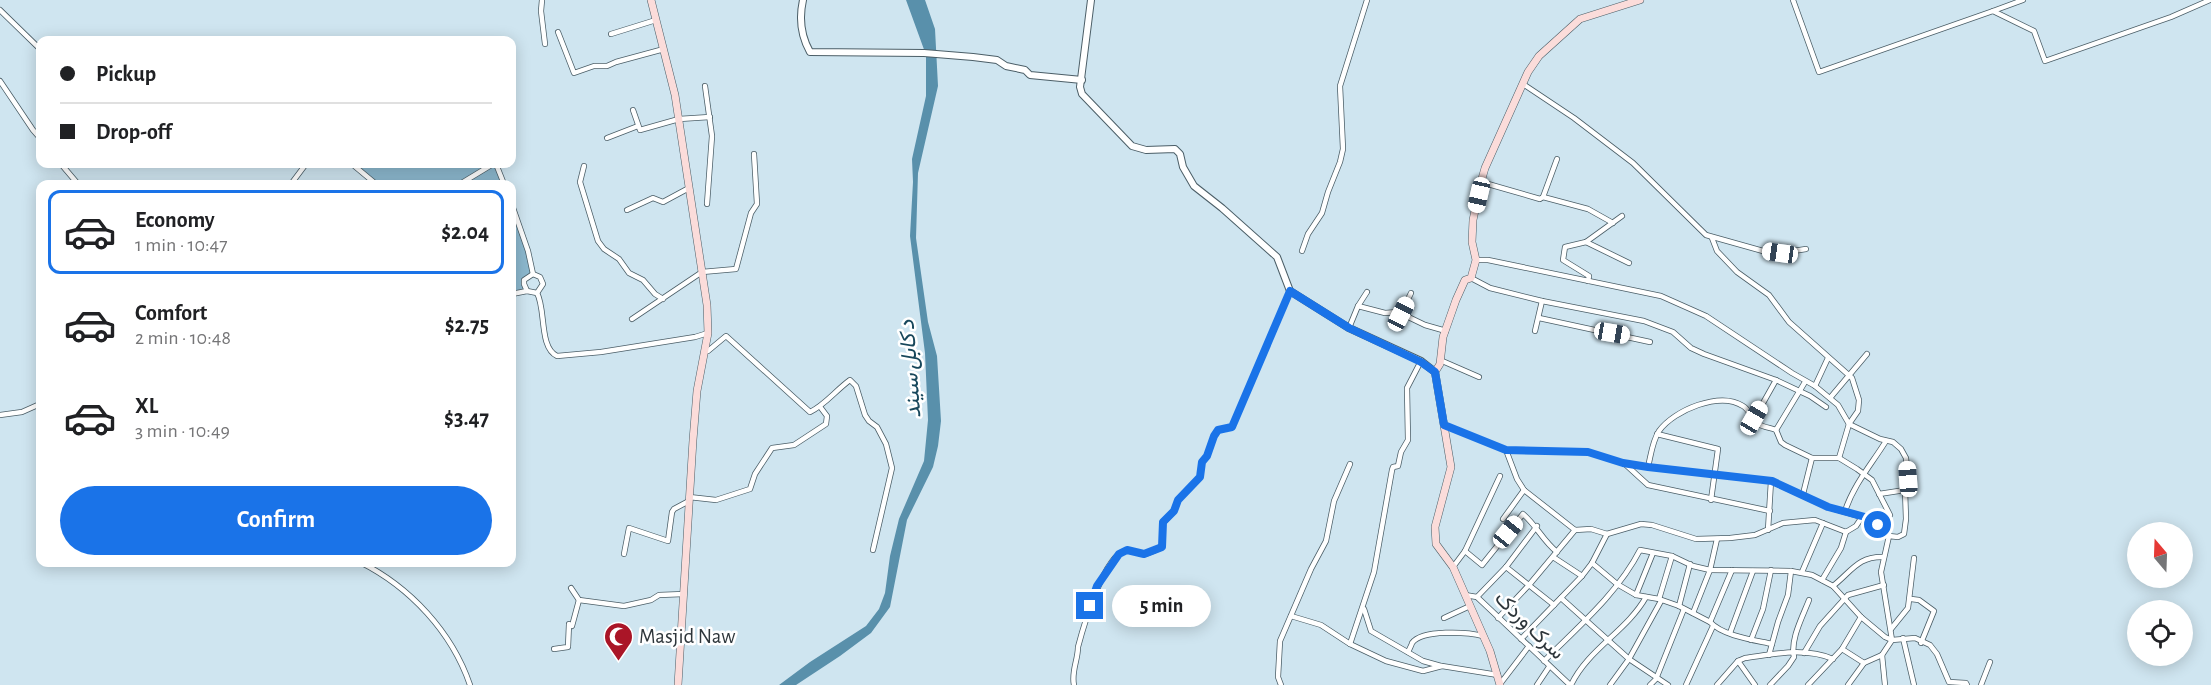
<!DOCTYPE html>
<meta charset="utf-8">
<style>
:root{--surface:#fff;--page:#f6f6f6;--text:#202124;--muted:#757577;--line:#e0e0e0;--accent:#1a73e8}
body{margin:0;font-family:"Alegreya Sans",Vazirmatn,sans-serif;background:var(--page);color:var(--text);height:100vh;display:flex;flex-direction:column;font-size:22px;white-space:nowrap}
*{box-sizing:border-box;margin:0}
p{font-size:20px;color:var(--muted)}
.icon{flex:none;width:33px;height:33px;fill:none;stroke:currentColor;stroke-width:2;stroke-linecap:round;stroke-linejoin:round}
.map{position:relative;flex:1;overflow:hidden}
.details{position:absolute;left:36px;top:180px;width:480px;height:387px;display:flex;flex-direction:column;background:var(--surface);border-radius:12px;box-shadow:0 3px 15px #0003}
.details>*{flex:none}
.top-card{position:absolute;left:36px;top:36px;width:480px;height:132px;border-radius:12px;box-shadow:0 3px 15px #0003;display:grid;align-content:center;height:132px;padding:0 24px;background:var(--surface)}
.needle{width:39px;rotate:341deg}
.tools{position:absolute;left:2127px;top:522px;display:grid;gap:12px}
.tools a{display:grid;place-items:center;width:66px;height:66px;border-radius:50%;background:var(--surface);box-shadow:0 3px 15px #0003;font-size:30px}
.end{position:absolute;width:27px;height:27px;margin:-14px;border:8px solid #1a73e8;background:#fff;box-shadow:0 0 0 3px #fff}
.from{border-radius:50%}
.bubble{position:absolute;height:42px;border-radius:21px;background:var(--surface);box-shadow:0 3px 15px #0003;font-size:20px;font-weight:700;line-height:42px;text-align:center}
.car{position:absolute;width:18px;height:36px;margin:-18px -9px;border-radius:8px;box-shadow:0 0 4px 2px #0007;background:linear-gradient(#fff 24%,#345 0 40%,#fff 0 76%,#345 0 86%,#fff 0)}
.top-card b{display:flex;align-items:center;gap:21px;height:57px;font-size:22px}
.top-card b+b{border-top:2px solid var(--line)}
.top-card i{width:15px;height:15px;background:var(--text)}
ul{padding:10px 0 0;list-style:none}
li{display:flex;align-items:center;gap:18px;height:84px;margin:0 12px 9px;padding:0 12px;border:3px solid transparent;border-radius:12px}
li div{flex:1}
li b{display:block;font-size:22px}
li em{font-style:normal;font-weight:700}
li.active{border-color:var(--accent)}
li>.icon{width:54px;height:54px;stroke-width:1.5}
.cta{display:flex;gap:12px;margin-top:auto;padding:12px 24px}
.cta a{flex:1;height:69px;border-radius:36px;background:var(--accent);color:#fff;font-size:24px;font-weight:700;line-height:69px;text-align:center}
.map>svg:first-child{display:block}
.green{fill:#8cb8ce}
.water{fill:#5990ab}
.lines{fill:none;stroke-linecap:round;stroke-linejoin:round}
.minor-casing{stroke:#4b5e67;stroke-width:6}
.tertiary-casing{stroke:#4b5e67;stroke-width:8}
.secondary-casing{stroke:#4b5e67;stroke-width:8}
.minor{stroke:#fff;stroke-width:4.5}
.tertiary{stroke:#fff;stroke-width:6}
.secondary{stroke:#fbdcda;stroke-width:7}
.route{stroke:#1a73e8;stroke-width:8}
.labels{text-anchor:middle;stroke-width:5;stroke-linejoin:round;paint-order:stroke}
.street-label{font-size:21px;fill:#2e363b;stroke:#fff}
.poi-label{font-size:21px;fill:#2e363b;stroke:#fff;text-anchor:start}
.water-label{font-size:22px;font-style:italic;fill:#17475b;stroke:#fff}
</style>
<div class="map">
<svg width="2211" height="685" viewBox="0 0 2211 685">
<rect width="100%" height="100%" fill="#cfe5f0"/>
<g class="green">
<path d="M352,164H496L504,184H376Z"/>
<path d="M512,205L533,274L524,280L527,291L512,294Z"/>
</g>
<path class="water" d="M906,0H925L935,29L938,86L918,173L916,238L928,322L937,356L941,421L938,446L933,467L907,520L890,607L871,633L840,656L796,685H779L810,662L866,626L879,609L885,593L890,556L899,519L924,461L928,420L925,353L910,236L913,182L912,159L926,96V55Z"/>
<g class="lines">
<defs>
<g id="minor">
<path d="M542,0L541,11L545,44"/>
<path d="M1793,0L1819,72L1993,11L2034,31L2045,61L2171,17L2210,0"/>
<path d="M0,10L40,49"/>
<path d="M1993,11L2023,0"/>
<path d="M558,32L574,73L594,66H607L616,62L664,49"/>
<path d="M611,34L656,20"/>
<path d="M0,81L33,130L40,138"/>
<path d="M1523,84L1574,118L1633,163L1706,235L1763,251L1781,253L1806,249"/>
<path d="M705,86L712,136L707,204"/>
<path d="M633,110L640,130L679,119L710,117"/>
<path d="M607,138L638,126"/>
<path d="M61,164L78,184"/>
<path d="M352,164L376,184"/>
<path d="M496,164L504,184"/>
<path d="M584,166L580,182L598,241L604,249L619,259L629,273L643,280L655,294L663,299"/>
<path d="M1481,182L1540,199L1543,197L1557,159"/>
<path d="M291,184L306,164"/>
<path d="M460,184L493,164"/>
<path d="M1543,197L1588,209L1613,223"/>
<path d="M512,205L528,251L533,274L540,277L543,284L537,293L527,291L512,294"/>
<path d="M627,210L653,198L663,202L689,188"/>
<path d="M1712,238L1717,251L1737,272L1769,295L1789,322L1852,378L1859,400L1858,411L1849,424L1839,458"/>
<path d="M1586,242L1629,263"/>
<path d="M1302,251L1308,234L1322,213L1328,192L1340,162L1343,149L1340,86L1367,0"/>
<path d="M1476,260H1488L1661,296L1706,316L1792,373L1815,386L1838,405L1849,424L1880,439L1893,442L1901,449L1906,458L1908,479L1905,490L1906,519L1904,534L1898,537L1889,536L1881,572L1892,640L1882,655L1864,663L1848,685"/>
<path d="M1471,278L1490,288L1542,301L1644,321L1673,332L1691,348L1704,354L1776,380L1810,396L1826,407"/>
<path d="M1588,281L1589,276L1563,260L1565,247L1586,242L1622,216"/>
<path d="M527,291L524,284V280L533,274"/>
<path d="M537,293C546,309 539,348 557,356L601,352L695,337L708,333"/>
<path d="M1358,306L1385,313L1398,312L1425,325L1446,331"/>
<path d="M1401,314L1411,293"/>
<path d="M1539,318L1650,342"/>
<path d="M632,319L702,272L736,269L751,213L757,204L754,154"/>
<path d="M1349,328L1358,306L1367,292"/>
<path d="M1535,331L1542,301"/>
<path d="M705,351H708L726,336L810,412C825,405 835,391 850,380L856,386L865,415L869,421L877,427L886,444L892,468L873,550"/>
<path d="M1440,360L1479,377"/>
<path d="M1815,386L1828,358"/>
<path d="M1830,398L1867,354"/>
<path d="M0,415L22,412L40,404"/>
<path d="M1754,419L1776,380"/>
<path d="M1444,425L1506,450L1517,479L1524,490L1575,530L1591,529L1607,534L1641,524L1652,525L1696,539L1730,538L1755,535L1783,523L1815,520L1846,532L1856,526L1862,517C1873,519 1881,528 1889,536"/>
<path d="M1776,430L1805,382"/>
<path d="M1657,434L1718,449L1711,500"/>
<path d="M1506,450L1588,452L1623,463L1648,467L1771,481L1828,507L1862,517"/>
<path d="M1625,464L1648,485L1770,511"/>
<path d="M1648,467C1651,455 1652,442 1659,431C1674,410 1720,391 1743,406C1750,410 1752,420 1758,424C1763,427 1771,428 1776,430L1781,442L1785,445L1812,458H1839L1857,469L1872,480L1890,515"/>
<path d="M1803,494L1812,458"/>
<path d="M1879,494L1905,490"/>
<path d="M689,497L716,500L750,489L755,474L772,448L794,445L826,424L827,416L821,408"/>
<path d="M1845,511C1854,484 1871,465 1886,441"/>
<path d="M1503,519L1524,490"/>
<path d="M1768,530L1771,481"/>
<path d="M1465,551L1482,565L1523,514C1537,526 1543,541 1557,552"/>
<path d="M624,554L629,528L668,541L672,512L674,509L689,501"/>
<path d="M1553,557L1582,576"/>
<path d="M360,562C410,587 452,632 470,685"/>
<path d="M1592,563L1617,584L1636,595L1659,599L1679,606L1710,622C1723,636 1754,640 1772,644"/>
<path d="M1453,567L1465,551L1500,476"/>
<path d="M1506,567L1554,605"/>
<path d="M1802,572L1823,523"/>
<path d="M1822,580L1841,548L1846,532"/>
<path d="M1833,586C1852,571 1858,556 1884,557"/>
<path d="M571,588L579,600L624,606L651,600L659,595L684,594"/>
<path d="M1465,595L1477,597L1570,685"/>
<path d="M1636,595L1653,553"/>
<path d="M1477,597L1506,567L1537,526"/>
<path d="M1561,598L1629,659L1668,685"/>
<path d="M1659,599L1672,556"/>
<path d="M1911,599L1919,600L1934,611L1921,643"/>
<path d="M1679,606L1690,564"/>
<path d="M1364,609L1371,631L1423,661L1441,666"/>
<path d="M1693,613L1710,570L1717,539"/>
<path d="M1291,616L1321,625L1350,644L1386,661L1423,671L1442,666L1498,675"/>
<path d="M1444,618L1470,606"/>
<path d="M1498,618L1529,585L1575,530"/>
<path d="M1710,622L1732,570"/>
<path d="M1891,629L1908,608L1914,558"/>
<path d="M1730,633L1753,571"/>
<path d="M1903,638L1914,685"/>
<path d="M1521,639L1582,576L1592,563L1607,534"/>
<path d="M1751,640L1763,609L1771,570"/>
<path d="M1350,644L1374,572L1392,470L1393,467L1398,466L1401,452L1408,440L1407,388L1421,361"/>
<path d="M554,649L568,647L569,624L572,626L579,600"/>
<path d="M1842,649L1864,663"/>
<path d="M1408,652C1408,652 1412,644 1412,643C1422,629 1468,632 1483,636"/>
<path d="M1804,653L1820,626L1848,595L1884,585"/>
<path d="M1769,655L1778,622L1788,595L1791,571"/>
<path d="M1882,655L1885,685"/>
<path d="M1544,661C1578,627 1618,593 1640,550L1672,556L1693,566L1710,570L1791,571L1812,575L1833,586L1861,617L1885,637L1892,640L1915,638L1930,645L1937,654L1949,682L1966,683L1967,685"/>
<path d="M1738,661L1755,685"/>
<path d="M1500,684L1529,646"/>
<path d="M1074,685C1071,672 1078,660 1078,647C1083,628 1104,555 1125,551C1131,549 1138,554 1144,554C1150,553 1156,550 1162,547L1163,523L1174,511L1178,500L1200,477L1202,462L1207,456L1214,436L1218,430L1232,427L1290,291"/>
<path d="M1281,685L1278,677L1280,641L1311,569L1326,541L1334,501L1350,464"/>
<path d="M1537,685L1549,667"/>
<path d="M1571,685C1588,649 1627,631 1646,597"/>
<path d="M1610,685L1629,659L1661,601"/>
<path d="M1650,685L1656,679L1684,609"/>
<path d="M1686,685L1713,626"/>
<path d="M1717,685L1738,661L1745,658C1775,654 1805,647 1833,659"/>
<path d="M1770,685L1788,666L1794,657C1790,639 1803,616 1809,600"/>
<path d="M1808,685L1842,649L1861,617"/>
<path d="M1981,685L1990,662"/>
</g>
<g id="tertiary">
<path d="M803,0C799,18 801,36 810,52L924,53L973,57L997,60L1006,66L1025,70L1030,75L1082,80"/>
<path d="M1091,0L1080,87L1082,94L1132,146L1146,150L1175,149L1180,154L1183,167L1194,186L1222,208L1277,257L1290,291L1349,328L1421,361L1435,372"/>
</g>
<g id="secondary">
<path d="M651,0L675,95L707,305L708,333L697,391L693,440L678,685"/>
<path d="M1500,685L1490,651L1453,567L1436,544L1435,527L1451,467L1435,372L1440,364L1443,337L1456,300L1465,280L1471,278L1476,260L1472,242L1473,220L1481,182L1485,168L1528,72L1539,56L1580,19L1640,0"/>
</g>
</defs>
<use href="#minor" class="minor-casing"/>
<use href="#tertiary" class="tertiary-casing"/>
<use href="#secondary" class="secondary-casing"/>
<use href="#minor" class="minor"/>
<use href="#tertiary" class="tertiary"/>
<use href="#secondary" class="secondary"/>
</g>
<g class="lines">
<path class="route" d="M1090,606L1097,586L1119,554L1127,550L1144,554L1162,547L1163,522L1174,511L1178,500L1200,477L1202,462L1207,456L1214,436L1218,430L1232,427L1290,291L1349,328L1421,362L1435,372L1444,425L1506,450L1588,452L1623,463L1648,467L1772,481L1828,507L1865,517L1878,525"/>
</g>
<defs>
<symbol id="mosque-pin" viewBox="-11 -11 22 30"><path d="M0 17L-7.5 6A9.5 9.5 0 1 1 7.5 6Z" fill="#aa1527" stroke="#fff"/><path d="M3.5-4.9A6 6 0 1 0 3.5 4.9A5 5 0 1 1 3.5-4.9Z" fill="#fff"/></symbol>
</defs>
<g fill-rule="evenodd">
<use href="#mosque-pin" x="602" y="620" width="33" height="45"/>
</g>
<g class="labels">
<g class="street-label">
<text transform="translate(1530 625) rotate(44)" y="7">سرک وردک</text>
</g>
<g class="poi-label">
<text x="639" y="643">Masjid Naw</text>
</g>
<g class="water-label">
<text transform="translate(909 369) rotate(-94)" y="8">د کابل سيند</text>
</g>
</g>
</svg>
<div class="tools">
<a><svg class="needle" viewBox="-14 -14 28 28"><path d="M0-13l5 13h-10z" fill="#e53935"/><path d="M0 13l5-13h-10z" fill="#757577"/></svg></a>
<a><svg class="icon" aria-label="locate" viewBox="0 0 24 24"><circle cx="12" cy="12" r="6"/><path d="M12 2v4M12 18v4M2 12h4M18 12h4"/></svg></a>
</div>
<i class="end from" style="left:1878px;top:525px"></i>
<i class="end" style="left:1090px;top:606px"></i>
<div class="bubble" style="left:1112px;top:585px;width:99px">5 min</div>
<i class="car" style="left:1479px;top:195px;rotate:193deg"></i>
<i class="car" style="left:1780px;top:253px;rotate:278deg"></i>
<i class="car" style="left:1401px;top:314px;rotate:27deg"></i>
<i class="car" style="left:1612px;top:333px;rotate:100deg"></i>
<i class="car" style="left:1754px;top:418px;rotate:30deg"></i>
<i class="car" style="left:1908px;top:479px;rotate:356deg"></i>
<i class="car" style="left:1508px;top:532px;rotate:39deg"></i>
<div class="top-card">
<b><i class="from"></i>Pickup</b>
<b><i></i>Drop-off</b>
</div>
<section class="details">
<ul>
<li class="active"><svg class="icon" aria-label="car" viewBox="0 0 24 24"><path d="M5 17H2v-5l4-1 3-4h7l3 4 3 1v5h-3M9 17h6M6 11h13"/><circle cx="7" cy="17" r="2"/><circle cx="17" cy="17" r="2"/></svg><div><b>Economy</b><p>1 min · 10:47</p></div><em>$2.04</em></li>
<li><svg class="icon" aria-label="car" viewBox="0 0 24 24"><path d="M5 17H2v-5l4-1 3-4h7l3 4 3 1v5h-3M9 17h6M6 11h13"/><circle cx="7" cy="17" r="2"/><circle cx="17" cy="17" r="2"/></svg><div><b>Comfort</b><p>2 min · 10:48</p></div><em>$2.75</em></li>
<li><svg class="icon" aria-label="car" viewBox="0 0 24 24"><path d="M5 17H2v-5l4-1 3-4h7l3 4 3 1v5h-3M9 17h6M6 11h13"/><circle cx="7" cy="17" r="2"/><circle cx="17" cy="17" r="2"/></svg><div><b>XL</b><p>3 min · 10:49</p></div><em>$3.47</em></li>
</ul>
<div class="cta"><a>Confirm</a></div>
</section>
</div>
